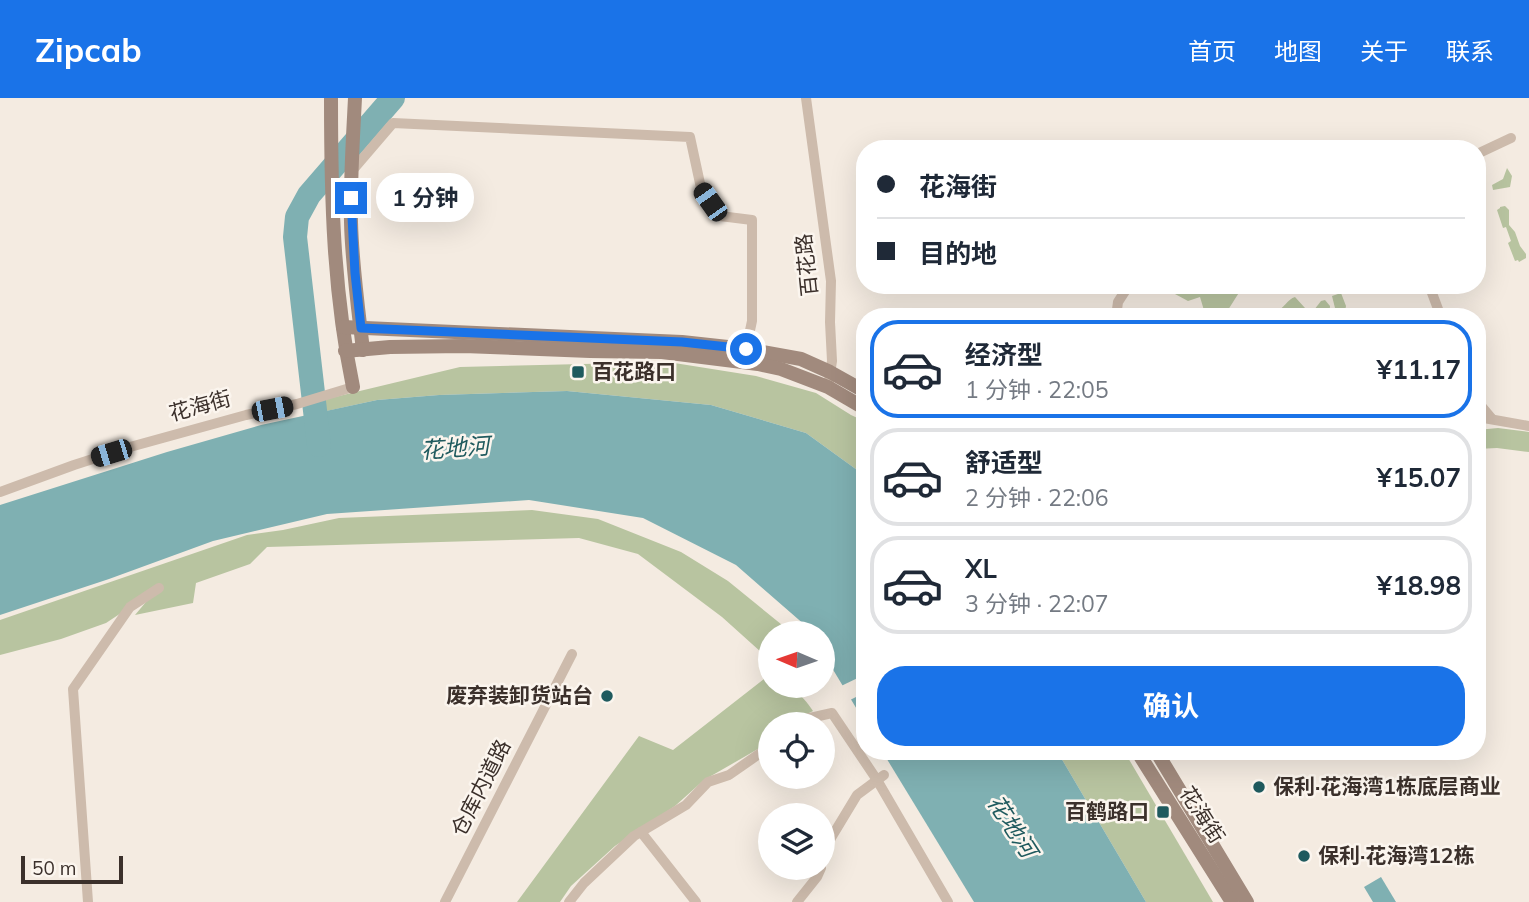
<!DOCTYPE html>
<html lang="zh">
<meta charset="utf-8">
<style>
:root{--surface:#fff;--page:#f2f2f3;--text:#1f2937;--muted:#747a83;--line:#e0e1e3;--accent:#1a73e8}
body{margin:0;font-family:Mulish,"Noto Sans SC",sans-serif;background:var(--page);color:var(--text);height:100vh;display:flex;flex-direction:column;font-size:26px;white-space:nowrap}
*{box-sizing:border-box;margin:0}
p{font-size:23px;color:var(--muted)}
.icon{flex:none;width:38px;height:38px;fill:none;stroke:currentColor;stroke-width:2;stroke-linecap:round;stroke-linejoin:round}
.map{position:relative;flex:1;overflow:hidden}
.sheet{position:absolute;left:856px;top:210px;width:630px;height:452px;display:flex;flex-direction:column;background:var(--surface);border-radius:28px;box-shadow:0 7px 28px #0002}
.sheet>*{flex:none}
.banner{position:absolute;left:856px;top:42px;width:630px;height:154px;border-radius:28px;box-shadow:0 7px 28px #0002;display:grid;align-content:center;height:154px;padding:0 21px;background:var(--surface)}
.needle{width:46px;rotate:272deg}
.buttons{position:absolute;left:758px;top:523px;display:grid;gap:14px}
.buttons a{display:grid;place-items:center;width:77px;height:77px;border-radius:50%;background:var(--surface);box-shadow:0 7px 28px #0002;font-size:35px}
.scale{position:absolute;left:21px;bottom:18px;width:102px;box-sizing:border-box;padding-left:7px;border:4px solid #3b302b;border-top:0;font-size:19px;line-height:24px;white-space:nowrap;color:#3b302b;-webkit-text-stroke:5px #fbf5ee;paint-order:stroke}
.end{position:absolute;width:32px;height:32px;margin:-16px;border:9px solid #1a73e8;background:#fff;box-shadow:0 0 0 4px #fff}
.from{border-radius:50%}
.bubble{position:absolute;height:49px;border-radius:24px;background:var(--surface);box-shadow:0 7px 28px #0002;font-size:23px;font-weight:700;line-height:49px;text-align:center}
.car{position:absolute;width:21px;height:42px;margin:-21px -10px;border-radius:9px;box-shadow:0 0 5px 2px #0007;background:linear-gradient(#222 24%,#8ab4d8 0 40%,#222 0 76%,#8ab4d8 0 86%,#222 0)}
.banner b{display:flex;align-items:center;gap:24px;height:66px;font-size:26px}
.banner b+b{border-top:2px solid var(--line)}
.banner i{width:18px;height:18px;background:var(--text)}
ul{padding:12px 0 0;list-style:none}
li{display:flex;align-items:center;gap:21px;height:98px;margin:0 14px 10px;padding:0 7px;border:4px solid var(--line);border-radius:28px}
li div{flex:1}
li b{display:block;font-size:26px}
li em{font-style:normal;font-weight:700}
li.on{border-color:var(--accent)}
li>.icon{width:63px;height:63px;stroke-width:1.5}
.cta{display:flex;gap:14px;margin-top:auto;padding:14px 21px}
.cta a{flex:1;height:80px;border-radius:28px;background:var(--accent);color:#fff;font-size:28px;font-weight:700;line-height:80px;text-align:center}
header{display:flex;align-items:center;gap:42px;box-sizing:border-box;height:98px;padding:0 35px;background:var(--accent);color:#fff}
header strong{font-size:33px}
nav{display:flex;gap:38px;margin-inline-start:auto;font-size:24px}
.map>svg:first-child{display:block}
.green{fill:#b8c4a0}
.water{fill:#7fb0b2}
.pier{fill:#f4ebe1}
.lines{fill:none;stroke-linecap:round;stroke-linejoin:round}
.river{stroke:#7fb0b2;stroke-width:24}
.street{stroke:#cdbbac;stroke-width:10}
.secondary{stroke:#a18a7d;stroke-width:14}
.route{stroke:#1a73e8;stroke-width:9}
.poi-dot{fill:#1f5a5e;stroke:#fbf5ee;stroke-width:2.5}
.labels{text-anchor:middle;stroke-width:5;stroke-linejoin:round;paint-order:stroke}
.street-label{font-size:21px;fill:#3b302b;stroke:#fbf5ee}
.poi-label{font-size:21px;font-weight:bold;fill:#3b302b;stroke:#fbf5ee;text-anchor:start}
.water-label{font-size:23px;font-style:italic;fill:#1f5a5e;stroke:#fbf5ee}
</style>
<header>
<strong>Zipcab</strong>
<nav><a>首页</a><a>地图</a><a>关于</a><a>联系</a></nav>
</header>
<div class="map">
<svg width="1529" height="804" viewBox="0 0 1529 804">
<rect width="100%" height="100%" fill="#f4ebe1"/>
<g class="green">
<path d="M1507,70L1512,78L1510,89L1493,92L1492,87L1503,81Z"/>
<path d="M1505,108L1509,112V127L1515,134L1520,148L1526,156V160L1519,164L1518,162L1515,163L1508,145L1511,143L1506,129L1503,130L1497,112L1500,110V109Z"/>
<path d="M1179,187H1231L1238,188L1240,193L1228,212L1223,210L1214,213V217L1206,219L1200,199L1188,203L1175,196L1174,193Z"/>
<path d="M1285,187H1339C1326,192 1313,190 1300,195L1291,189Z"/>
<path d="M1341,195L1346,208L1344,219H1334L1335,210L1332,198Z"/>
<path d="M1295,199L1305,210L1310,219H1299L1297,215L1288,213L1281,218L1277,217L1276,214C1283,211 1288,201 1295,199Z"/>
<path d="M1325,202L1330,208L1329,219L1316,215L1314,212L1321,203Z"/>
<path d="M668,264L756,278L816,295L851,317L864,323V377L806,335L711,307L567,293L439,297L377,302L322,314L318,303L460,269Z"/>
<path d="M1498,330L1529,334V354L1497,350L1477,351V332Z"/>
<path d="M532,412L598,421L681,454L728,483L792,535L770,536V562L722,519L638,456L579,440L267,449L250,466L196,485L193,505L135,517L156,492L106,525L61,541L0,557V522L247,437L283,432L339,420Z"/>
<path d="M769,577L770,588C792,588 801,595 813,613L787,626H770V635L766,637L765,647L704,682L675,708L615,748L571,788L560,804H517L639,638L673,652Z"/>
<path d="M1057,653H1124L1213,804H1146Z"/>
</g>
<g class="water">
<path d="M567,293L711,307L806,335L864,377V623L823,555L822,536L810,535L806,528L736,467L643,420L529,402L327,416L213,443L109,481L0,517V407L167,354L261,327L377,302L439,297Z"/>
<path d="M882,653H1057L1146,804H974Z"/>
<path d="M1381,779L1396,804H1373L1364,789Z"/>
</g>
<path class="pier" d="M864,577V595L848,603L839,589Z"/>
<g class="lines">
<path class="river" d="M319,347L295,139L297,119L309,97L393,0"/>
<g class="street">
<path d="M806,0L831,183L830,224L832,263L828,289"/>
<path d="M1477,56L1511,40"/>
<path d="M351,74L393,25L690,39L701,90L720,118L752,122V223L746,251"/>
<path d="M1429,187L1441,219"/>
<path d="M1116,219L1118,204L1129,187"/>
<path d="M1477,303L1492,321"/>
<path d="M1478,319L1529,328"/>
<path d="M0,394L74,367L130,349L246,317L297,306L353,289"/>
<path d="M793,626L801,622L832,615L877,682L948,804"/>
<path d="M641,734L696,804"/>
<path d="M822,764L831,740L857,697L884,677"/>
<path d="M88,804L73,591L130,509L159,490"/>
<path d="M445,804L572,556"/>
<path d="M569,804L584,785L634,738L686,707L708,684L729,677L769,649L770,646"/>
<path d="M797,804L817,779L821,770"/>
</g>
<g class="secondary">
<path d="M331,0C331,99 333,192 353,289"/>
<path d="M355,0C353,41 350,82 351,124C352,166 358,209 363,252"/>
<path d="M343,229L682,244L746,251L801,261L830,274L864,293"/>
<path d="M345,253L390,249L464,248L590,253L662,254L758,266L781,271L828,289L864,310"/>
<path d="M1137,653L1232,804"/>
<path d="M1156,653L1247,804"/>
</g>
</g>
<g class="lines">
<path class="route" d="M351,100L355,175L361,230L682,244L746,251"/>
</g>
<g class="poi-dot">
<rect x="571" y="267" width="14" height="14" rx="3.5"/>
<circle cx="607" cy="598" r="7"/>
<circle cx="1259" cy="689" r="7"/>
<rect x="1156" y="707" width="14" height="14" rx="3.5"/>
<circle cx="1304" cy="758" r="7"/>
</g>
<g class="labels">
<g class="street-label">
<text transform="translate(807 167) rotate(-96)" y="7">百花路</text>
<text transform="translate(200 308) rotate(-15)" y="7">花海街</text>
<text transform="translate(481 690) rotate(-63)" y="7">仓库内道路</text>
<text transform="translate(1202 717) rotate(57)" y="7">花海街</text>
</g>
<g class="poi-label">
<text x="592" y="281">百花路口</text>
<text x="593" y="605" text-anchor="end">废弃装卸货站台</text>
<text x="1273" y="696">保利·花海湾1栋底层商业</text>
<text x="1149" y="721" text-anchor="end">百鹤路口</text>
<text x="1318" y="765">保利·花海湾12栋</text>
</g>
<g class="water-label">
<text transform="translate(455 350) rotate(-4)" y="8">花地河</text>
<text transform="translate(1012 728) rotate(57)" y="8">花地河</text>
</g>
</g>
</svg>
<div class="buttons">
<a><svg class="needle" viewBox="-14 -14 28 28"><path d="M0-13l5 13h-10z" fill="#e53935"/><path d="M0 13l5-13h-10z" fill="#747a83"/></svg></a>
<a><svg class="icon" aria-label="locate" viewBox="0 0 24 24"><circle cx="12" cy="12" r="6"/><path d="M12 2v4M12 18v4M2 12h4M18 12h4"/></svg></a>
<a><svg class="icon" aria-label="layers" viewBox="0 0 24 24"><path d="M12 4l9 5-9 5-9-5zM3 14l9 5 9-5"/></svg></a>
</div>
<div class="scale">50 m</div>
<i class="end from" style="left:746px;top:251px"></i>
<i class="end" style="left:351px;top:100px"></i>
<div class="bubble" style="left:376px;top:75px;width:98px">1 分钟</div>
<i class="car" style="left:710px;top:104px;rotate:325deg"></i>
<i class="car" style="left:272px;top:311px;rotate:79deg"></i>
<i class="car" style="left:111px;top:355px;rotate:253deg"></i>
<div class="banner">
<b><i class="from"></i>花海街</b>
<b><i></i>目的地</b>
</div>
<section class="sheet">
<ul>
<li class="on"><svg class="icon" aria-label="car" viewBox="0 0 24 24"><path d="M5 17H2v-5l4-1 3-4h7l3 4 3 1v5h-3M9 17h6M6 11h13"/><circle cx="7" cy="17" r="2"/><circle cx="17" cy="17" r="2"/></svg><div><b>经济型</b><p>1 分钟 · 22:05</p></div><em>¥11.17</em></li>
<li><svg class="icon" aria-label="car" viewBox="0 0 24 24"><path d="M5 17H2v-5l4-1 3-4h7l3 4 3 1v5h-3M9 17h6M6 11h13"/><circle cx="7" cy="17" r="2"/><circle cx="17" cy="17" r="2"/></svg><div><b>舒适型</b><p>2 分钟 · 22:06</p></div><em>¥15.07</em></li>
<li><svg class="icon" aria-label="car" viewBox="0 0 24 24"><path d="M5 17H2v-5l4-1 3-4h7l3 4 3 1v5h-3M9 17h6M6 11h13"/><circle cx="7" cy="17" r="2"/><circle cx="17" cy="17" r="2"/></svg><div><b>XL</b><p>3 分钟 · 22:07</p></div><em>¥18.98</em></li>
</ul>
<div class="cta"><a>确认</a></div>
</section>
</div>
